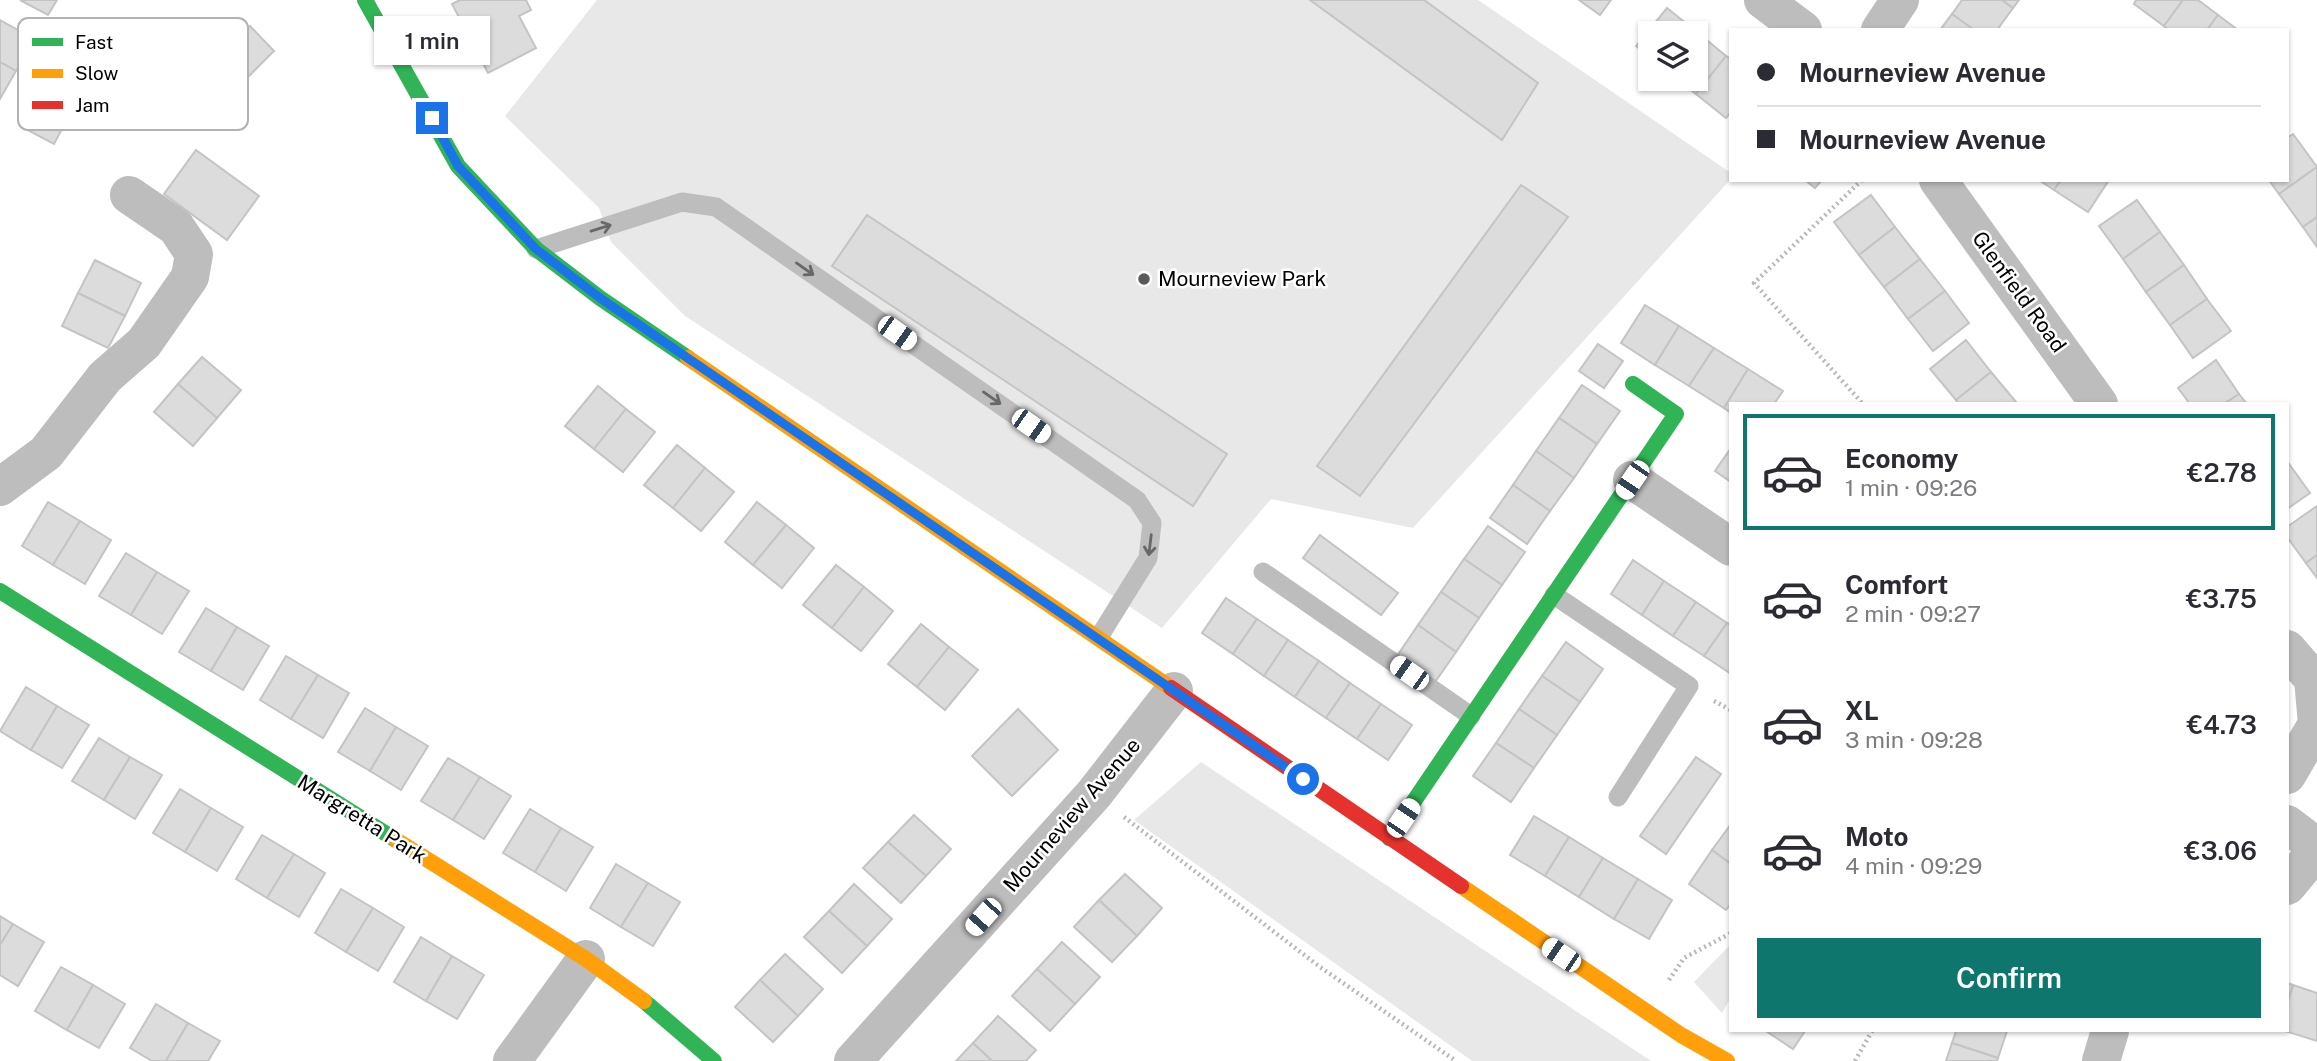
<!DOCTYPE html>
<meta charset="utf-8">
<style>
:root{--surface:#fff;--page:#f7f7f7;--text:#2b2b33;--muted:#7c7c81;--line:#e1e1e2;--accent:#0f766e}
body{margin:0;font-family:"Public Sans",sans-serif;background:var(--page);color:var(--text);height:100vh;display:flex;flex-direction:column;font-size:26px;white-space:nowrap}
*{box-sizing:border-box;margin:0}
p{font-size:23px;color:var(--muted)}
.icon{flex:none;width:38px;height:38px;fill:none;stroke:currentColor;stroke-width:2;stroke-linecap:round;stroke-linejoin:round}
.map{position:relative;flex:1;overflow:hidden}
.sheet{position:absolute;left:1729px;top:402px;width:560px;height:630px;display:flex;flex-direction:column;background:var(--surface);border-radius:0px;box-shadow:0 2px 5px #0004}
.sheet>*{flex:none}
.guide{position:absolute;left:1729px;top:28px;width:560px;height:154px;border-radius:0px;box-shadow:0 2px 5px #0004;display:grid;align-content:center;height:154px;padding:0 28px;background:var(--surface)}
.fabs{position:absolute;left:1638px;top:21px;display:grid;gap:14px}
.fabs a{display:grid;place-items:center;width:70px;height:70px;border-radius:0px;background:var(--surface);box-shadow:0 2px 5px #0004;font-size:35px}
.end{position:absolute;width:32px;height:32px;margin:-16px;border:9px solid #1a73e8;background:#fff;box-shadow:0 0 0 4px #fff}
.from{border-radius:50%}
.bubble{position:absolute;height:49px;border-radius:0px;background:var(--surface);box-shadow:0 2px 5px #0004;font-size:23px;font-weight:600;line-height:49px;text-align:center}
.car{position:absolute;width:21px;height:42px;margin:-21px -10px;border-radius:9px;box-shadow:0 0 5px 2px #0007;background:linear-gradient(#fff 24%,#345 0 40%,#fff 0 76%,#345 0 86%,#fff 0)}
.guide b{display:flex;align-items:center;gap:24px;height:66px;font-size:26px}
.guide b+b{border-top:2px solid var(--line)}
.guide i{width:18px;height:18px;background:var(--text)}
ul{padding:12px 0 0;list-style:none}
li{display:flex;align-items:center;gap:21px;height:116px;margin:0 14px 10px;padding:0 14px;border:4px solid transparent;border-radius:0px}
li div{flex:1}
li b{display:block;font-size:26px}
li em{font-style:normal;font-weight:600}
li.selected{border-color:var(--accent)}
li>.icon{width:63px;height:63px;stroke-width:1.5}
.cta{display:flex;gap:14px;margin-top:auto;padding:14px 28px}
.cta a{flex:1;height:80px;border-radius:0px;background:var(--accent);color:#fff;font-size:28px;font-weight:600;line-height:80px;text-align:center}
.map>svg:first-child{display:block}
.green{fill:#e8e8e8}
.building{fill:#dcdcdc;stroke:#c4c4c4;stroke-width:2}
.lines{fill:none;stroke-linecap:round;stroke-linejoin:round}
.path{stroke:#b8b8b8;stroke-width:4.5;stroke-dasharray:2 3.5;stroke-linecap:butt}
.lane{stroke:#bdbdbd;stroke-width:19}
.street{stroke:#bdbdbd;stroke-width:38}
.fast{stroke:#30b455;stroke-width:16}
.slow{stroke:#ff9f0a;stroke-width:16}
.jam{stroke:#e5322d;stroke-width:16}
.oneway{stroke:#686868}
.route{stroke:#1a73e8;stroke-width:9}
.poi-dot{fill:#595959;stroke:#fff;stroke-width:2.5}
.labels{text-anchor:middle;stroke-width:5;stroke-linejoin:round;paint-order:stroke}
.poi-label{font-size:21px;fill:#000;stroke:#fff;text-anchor:start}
.street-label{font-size:21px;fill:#000;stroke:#fff}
.key{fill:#fff;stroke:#b2b2b2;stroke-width:2}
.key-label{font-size:19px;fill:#000}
</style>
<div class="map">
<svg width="2317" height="1061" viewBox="0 0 2317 1061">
<rect width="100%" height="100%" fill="#fff"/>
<g class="green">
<path d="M597,0H1478L1731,173V179L1413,528L1271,499L1162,628L685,316L611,242L599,208L505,116Z"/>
<path d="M1201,762L1651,1061H1472L1134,820Z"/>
<path d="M1731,944V997L1722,1013L1694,982Z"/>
</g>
<g class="building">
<path d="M20,0H57L48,15Z"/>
<path d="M460,0H526L531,10L519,16L536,48L488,73L452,4Z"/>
<path d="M1310,0H1424L1538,83L1502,140Z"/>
<path d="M1579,0H1611L1600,15Z"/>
<path d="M1962,0H2002L2013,8L1997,30H1974L1952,14Z"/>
<path d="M2002,0H2019L2013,8Z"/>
<path d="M2136,0H2183L2164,26L2134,4Z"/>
<path d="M2183,0H2198L2218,15L2207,30H2169L2164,26Z"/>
<path d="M1667,8L1697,32L1650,33V57L1636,46Z"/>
<path d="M1952,14L1974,30H1940Z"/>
<path d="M2218,15L2238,30H2207Z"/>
<path d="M0,20L34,39L16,71L0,62Z"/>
<path d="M250,26L274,51L229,96L204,71Z"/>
<path d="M1697,32L1726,56L1696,94L1677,79H1696Z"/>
<path d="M1726,56L1731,59V112L1726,118L1696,94Z"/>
<path d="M0,62L16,71L0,99Z"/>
<path d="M30,109L63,127L54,144L20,126Z"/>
<path d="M2293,134L2317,167L2279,194L2269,180H2287V138Z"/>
<path d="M196,150L259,196L227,240L164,194Z"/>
<path d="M2317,167V217L2303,227L2279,194Z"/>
<path d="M1805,180H1822L1815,188Z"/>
<path d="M2039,180H2061L2054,190Z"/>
<path d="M2061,180H2109L2088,212L2054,190Z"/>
<path d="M1521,185L1568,217L1360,496L1317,466Z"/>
<path d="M1871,195L1895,227L1859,255L1834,222Z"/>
<path d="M2137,200L2160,232L2123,259L2099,226Z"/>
<path d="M867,215L1227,454L1193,506L832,266Z"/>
<path d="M2317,217V247L2303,227Z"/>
<path d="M1895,227L1920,259L1884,287L1859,255Z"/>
<path d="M2160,232L2184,265L2146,292L2123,259Z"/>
<path d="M1920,259L1945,291L1908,319L1884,287Z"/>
<path d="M95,260L141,283L125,316L78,293Z"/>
<path d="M2184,265L2207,299L2170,325L2146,292Z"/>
<path d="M1945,291L1969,323L1933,351L1908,319Z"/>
<path d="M78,293L125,316L108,348L62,326Z"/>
<path d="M2207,299L2231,331L2193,358L2170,325Z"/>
<path d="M1645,305L1679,326L1655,365L1621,343Z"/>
<path d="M1679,326L1714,348L1689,386L1655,365Z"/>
<path d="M1966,340L1991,372L1956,400L1930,369Z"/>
<path d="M1598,344L1623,361L1604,388L1579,371Z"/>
<path d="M1714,348L1748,369L1724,408L1689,386Z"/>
<path d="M202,357L241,390L217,418L178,384Z"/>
<path d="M2216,360L2239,394L2224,404H2190L2178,388Z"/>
<path d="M1748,369L1783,391L1774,404H1731V413L1724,408Z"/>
<path d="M1991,372L2017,403L1959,404L1956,400Z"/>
<path d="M178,384L217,418L193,446L154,412Z"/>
<path d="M1582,385L1620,411L1597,444L1559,418Z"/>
<path d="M598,386L626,409L594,449L565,426Z"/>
<path d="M2239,394L2247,404H2224Z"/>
<path d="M626,409L655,432L623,472L594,449Z"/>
<path d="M1559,418L1597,444L1574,478L1536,451Z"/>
<path d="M677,445L705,468L673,508L644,485Z"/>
<path d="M1731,448V482L1715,471Z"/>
<path d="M1536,451L1574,478L1550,511L1513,485Z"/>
<path d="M2287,461L2310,493L2287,509Z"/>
<path d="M705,468L734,492L701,531L673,508Z"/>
<path d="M1513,485L1550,511L1527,544L1490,518Z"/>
<path d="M48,502L80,521L53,565L22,546Z"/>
<path d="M757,502L786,525L753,565L725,542Z"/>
<path d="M2317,506V555L2306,563L2287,537V527Z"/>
<path d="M80,521L111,540L85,584L53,565Z"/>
<path d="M786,525L814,548L782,588L753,565Z"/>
<path d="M1488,526L1525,552L1502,585L1464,559Z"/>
<path d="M1320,535L1398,593L1381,615L1303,558Z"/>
<path d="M126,553L157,572L131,615L99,596Z"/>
<path d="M2317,555V578L2306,563Z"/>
<path d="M1464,559L1502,585L1479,618L1441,592Z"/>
<path d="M1633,560L1664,581L1642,615L1611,594Z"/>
<path d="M836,565L864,587L832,628L803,605Z"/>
<path d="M157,572L189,591L162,634L131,615Z"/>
<path d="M1664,581L1696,602L1673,636L1642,615Z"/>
<path d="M864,587L893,611L861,651L832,628Z"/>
<path d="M1441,592L1479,618L1456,652L1418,625Z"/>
<path d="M1226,598L1257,619L1233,654L1202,633Z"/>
<path d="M1696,602L1727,623L1704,656L1673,636Z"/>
<path d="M206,608L237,627L211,671L179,652Z"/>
<path d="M1257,619L1288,640L1264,676L1233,654Z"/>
<path d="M1727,623L1731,625V674L1704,656Z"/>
<path d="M921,624L949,647L917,687L888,664Z"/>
<path d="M1418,625L1456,652L1433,685L1395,659Z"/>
<path d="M237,627L269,646L243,690L211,671Z"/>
<path d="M1288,640L1319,661L1295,697L1264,676Z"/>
<path d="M1566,642L1603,669L1580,702L1542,676Z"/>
<path d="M949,647L978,670L945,710L917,687Z"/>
<path d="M286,656L318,675L291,719L260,700Z"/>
<path d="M1319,661L1350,683L1326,718L1295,697Z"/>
<path d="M318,675L349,693L323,738L291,719Z"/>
<path d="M1542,676L1580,702L1557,735L1519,709Z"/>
<path d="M1350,683L1381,704L1357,739L1326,718Z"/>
<path d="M26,687L57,706L31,750L0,731Z"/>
<path d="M1381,704L1412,725L1388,760L1357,739Z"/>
<path d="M57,706L89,725L62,768L31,750Z"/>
<path d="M365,708L396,727L370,771L338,752Z"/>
<path d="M1018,709L1058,750L1012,796L972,756Z"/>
<path d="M1519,709L1557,735L1534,768L1496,743Z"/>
<path d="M396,727L428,746L401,790L370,771Z"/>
<path d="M99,738L130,757L104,800L72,781Z"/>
<path d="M1496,743L1534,768L1511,802L1473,776Z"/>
<path d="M130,757L162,775L135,819L104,800Z"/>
<path d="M1696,757L1721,774L1666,854L1640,836Z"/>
<path d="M448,758L480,777L453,820L421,801Z"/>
<path d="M480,777L511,796L484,839L453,820Z"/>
<path d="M180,789L211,808L185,852L153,833Z"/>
<path d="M211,808L243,827L217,871L185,852Z"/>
<path d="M530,809L561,828L535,872L503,853Z"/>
<path d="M914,815L951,849L926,876L888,842Z"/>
<path d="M1534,816L1569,837L1545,876L1510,855Z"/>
<path d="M1731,824V864L1712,850Z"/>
<path d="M561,828L593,847L566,891L535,872Z"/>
<path d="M262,835L294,854L267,898L236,879Z"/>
<path d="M1569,837L1603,858L1579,897L1545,876Z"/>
<path d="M888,842L926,876L901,903L863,868Z"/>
<path d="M1712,850L1731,864V904L1726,910L1689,884Z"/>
<path d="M294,854L325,873L299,917L267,898Z"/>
<path d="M1603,858L1638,879L1614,919L1579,897Z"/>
<path d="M616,864L648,883L621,927L590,908Z"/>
<path d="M1125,874L1162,908L1137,936L1099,900Z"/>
<path d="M1638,879L1672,900L1649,939L1614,919Z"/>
<path d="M648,883L680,902L653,946L621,927Z"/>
<path d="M854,884L892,919L867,946L829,911Z"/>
<path d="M341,889L373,908L346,952L315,933Z"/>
<path d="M1099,900L1137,936L1112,962L1074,927Z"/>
<path d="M373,908L404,927L378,971L346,952Z"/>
<path d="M829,911L867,946L842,973L804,937Z"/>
<path d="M0,916L13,924L0,945Z"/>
<path d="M13,924L44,942L18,986L0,975V945Z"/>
<path d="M421,937L452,956L426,1001L394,982Z"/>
<path d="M1062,942L1100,977L1075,1004L1037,969Z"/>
<path d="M785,954L823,989L798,1016L760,980Z"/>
<path d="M452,956L484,975L457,1019L426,1001Z"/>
<path d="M61,967L93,985L67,1030L35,1011Z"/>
<path d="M1037,969L1075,1004L1050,1031L1012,996Z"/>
<path d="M760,980L798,1016L773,1042L735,1007Z"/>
<path d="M2287,983L2293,985L2287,1005Z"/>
<path d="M93,985L125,1004L99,1048L67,1030Z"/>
<path d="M2293,985L2317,993V1041L2285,1031L2287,1005Z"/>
<path d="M156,1004L188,1023L166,1061H152L130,1048Z"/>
<path d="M998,1016L1036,1050L1026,1061H992L973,1043Z"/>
<path d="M188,1023L220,1041L208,1061H166Z"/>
<path d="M1766,1031H1805L1793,1049Z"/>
<path d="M1956,1031H2007L1998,1058L1952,1043Z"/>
<path d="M973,1043L992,1061H956Z"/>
<path d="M1952,1043L1998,1058L1997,1061H1946Z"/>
</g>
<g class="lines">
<g class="path">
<path d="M1862,180L1754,283L1863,404"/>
<path d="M1714,701L1731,710"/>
<path d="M1124,817L1320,967L1456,1061"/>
<path d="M1669,980L1684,958L1731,933"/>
<path d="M1855,1061L1872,1031"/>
</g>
<g class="lane">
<path d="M536,249L682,202L716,207L1137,500L1152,523L1148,558L1099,637"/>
<path d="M1263,572L1471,716"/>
<path d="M1554,595L1689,686L1618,797"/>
</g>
<g class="street">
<path d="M1763,0L1803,30"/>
<path d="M1880,30L1900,0"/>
<path d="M1938,180L2099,404"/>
<path d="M1632,480L1731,547"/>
<path d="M0,487L46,453L105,377L144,343L190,277L194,254L176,227L129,195"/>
<path d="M2287,649L2313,679L2317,724L2287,775"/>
<path d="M2287,824L2317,847"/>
<path d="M2287,886L2317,850"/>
<path d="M512,1061L586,959"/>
<path d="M853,1061L1094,794L1174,691"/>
<path d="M2101,1061L2110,1031"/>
</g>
<g class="fast">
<path d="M365,0L458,166L536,249L600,298L688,358"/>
<path d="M0,591L396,840"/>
<path d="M1389,838L1676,414L1633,384"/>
<path d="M644,1001L714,1061"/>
</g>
<g class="slow">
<path d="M688,358L1171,688"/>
<path d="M396,840L586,959L644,1001"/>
<path d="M1461,886L1681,1035L1727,1061"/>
</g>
<path class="jam" d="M1171,688L1461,886"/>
</g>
<defs><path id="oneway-shaft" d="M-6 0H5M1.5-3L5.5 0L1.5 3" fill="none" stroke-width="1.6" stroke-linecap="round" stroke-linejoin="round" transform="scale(1.75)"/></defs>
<g class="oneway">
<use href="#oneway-shaft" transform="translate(601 228) rotate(-17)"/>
<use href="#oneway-shaft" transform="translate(805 269) rotate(35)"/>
<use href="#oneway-shaft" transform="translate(992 398) rotate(35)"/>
<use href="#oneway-shaft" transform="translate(1150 545) rotate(97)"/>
</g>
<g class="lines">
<path class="route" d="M432,118L458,166L536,249L600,298L1303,779"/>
</g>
<circle class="poi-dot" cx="1144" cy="279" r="7"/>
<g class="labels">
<g class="poi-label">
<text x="1158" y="286">Mourneview Park</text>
</g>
<g class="street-label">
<text transform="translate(2019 292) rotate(54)" y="7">Glenfield Road</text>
<text transform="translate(1072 815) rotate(-49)" y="7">Mourneview Avenue</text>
<text transform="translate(362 819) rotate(32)" y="7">Margretta Park</text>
</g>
</g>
<rect x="18" y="18" width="230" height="112" rx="10" class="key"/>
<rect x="32" y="38" width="31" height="8" fill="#30b455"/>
<rect x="32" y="69" width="31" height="9" fill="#ff9f0a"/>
<rect x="32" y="101" width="31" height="8" fill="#e5322d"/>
<g class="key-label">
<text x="75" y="49">Fast</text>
<text x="75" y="80">Slow</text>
<text x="75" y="112">Jam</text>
</g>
</svg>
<div class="fabs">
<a><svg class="icon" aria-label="layers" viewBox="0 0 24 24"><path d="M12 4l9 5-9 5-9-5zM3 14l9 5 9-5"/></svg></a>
</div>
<i class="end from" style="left:1303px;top:779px"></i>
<i class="end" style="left:432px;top:118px"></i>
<div class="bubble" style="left:374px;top:16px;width:116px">1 min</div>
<i class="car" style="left:897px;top:333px;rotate:125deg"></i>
<i class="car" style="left:1031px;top:426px;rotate:125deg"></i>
<i class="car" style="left:1632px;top:480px;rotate:214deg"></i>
<i class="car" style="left:1409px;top:673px;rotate:305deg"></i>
<i class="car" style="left:1403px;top:818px;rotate:34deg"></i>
<i class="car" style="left:983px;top:917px;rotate:222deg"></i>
<i class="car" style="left:1561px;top:955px;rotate:304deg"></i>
<div class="guide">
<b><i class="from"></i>Mourneview Avenue</b>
<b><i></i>Mourneview Avenue</b>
</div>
<section class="sheet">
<ul>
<li class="selected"><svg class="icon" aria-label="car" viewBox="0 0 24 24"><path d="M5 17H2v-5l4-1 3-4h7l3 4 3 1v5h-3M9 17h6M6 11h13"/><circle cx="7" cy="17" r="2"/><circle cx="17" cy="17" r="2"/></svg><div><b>Economy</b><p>1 min · 09:26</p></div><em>€2.78</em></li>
<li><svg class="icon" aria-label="car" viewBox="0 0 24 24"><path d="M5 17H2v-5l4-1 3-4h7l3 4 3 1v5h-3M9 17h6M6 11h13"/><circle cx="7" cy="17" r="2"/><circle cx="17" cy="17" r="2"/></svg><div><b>Comfort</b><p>2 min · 09:27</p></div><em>€3.75</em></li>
<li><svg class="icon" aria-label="car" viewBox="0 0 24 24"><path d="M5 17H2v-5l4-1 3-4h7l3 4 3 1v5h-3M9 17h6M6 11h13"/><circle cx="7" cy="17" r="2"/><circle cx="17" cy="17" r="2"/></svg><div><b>XL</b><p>3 min · 09:28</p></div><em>€4.73</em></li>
<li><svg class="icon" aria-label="car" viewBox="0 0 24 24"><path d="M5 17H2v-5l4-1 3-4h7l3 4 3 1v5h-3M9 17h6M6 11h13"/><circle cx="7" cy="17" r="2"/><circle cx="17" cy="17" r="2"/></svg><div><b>Moto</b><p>4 min · 09:29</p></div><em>€3.06</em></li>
</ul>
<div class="cta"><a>Confirm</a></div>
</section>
</div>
